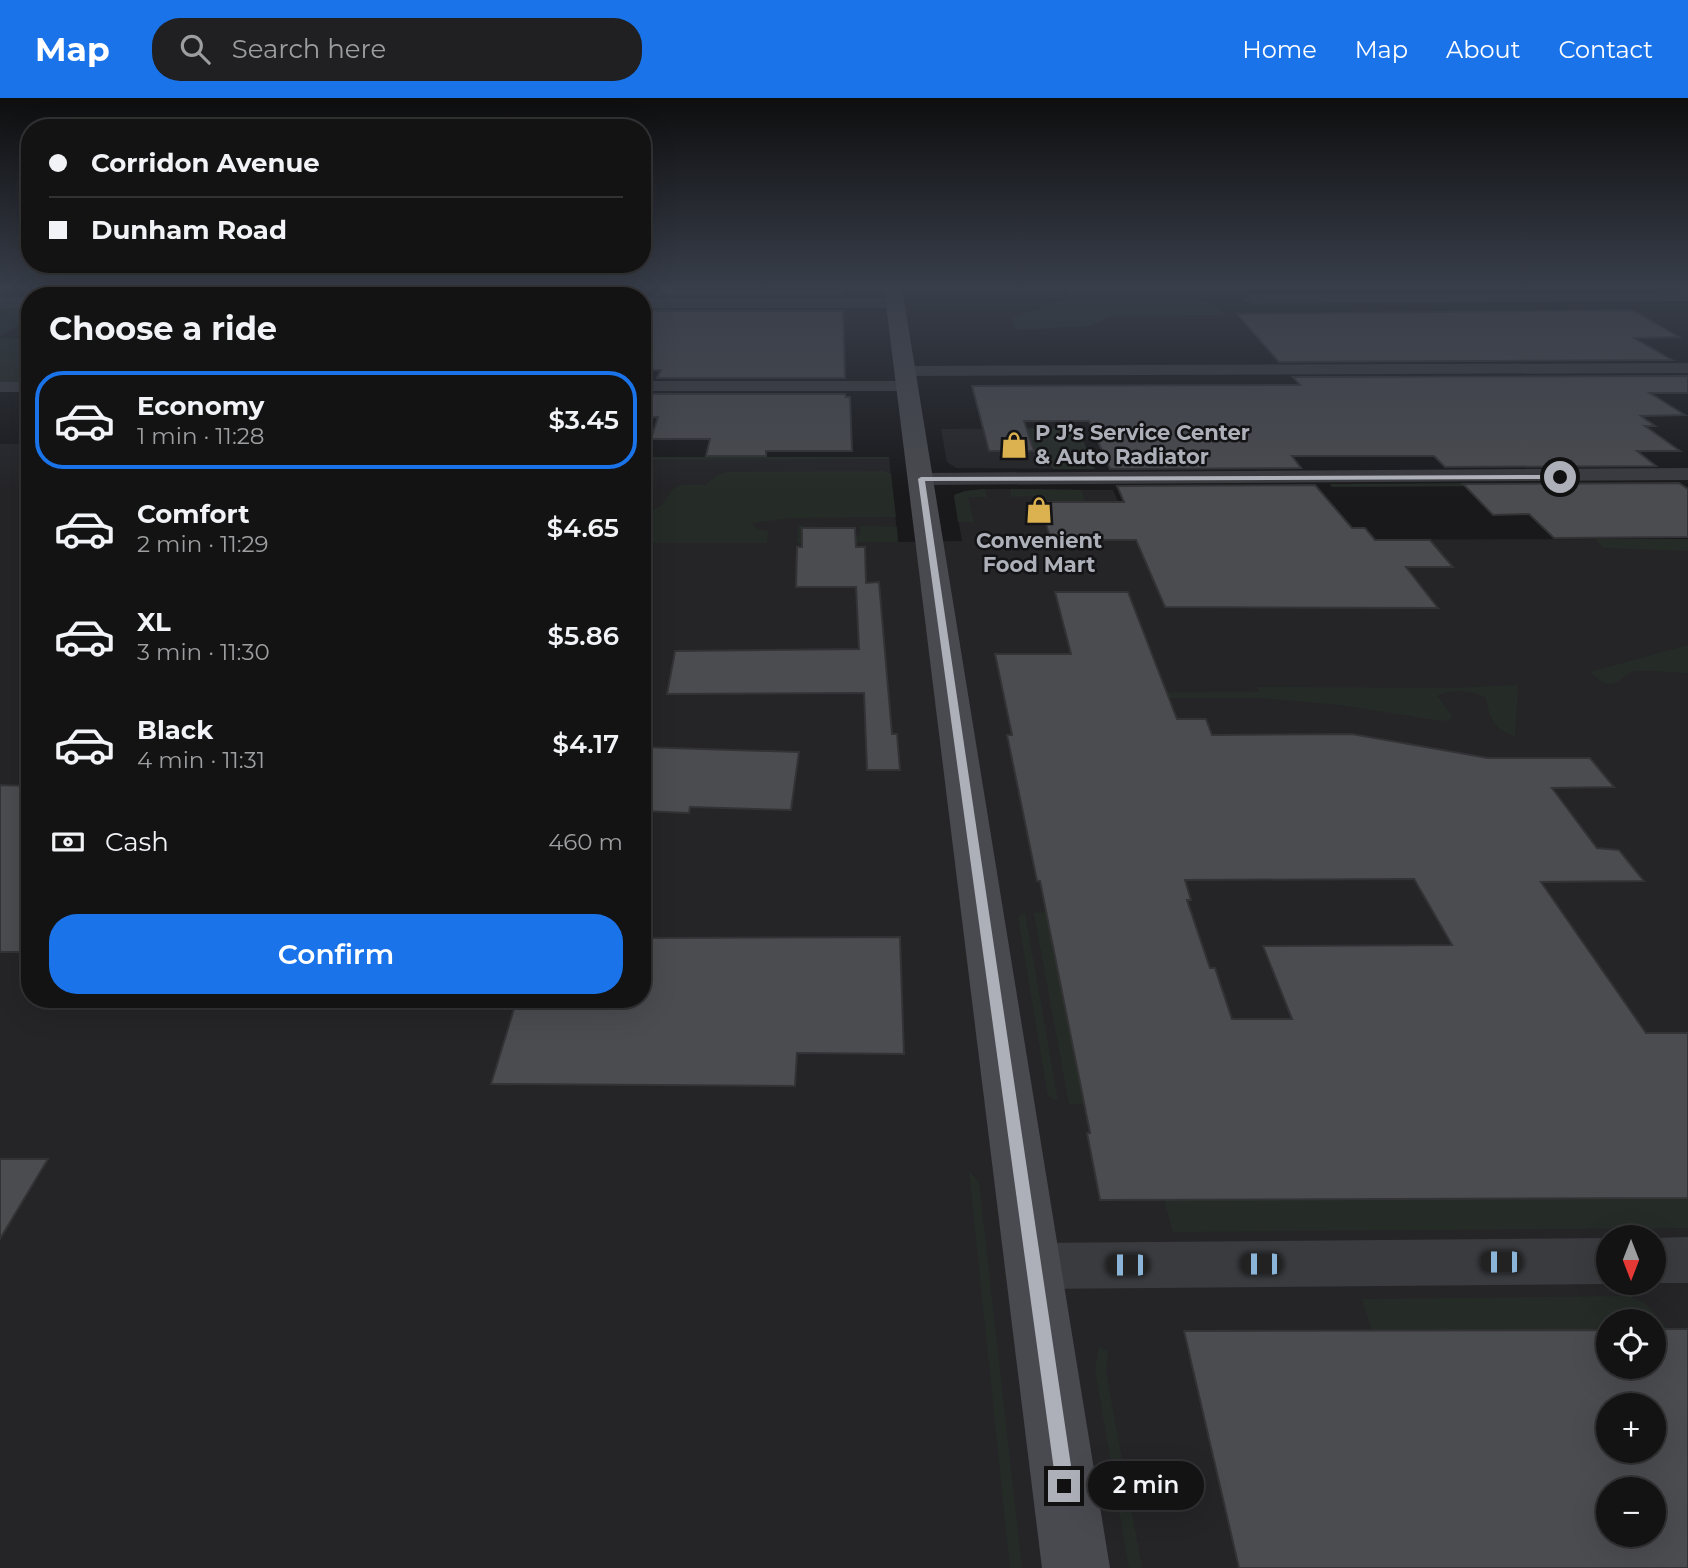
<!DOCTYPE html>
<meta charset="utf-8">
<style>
:root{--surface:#131314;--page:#202022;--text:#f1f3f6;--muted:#9d9ea0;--line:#323234;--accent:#1a73e8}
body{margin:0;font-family:Montserrat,sans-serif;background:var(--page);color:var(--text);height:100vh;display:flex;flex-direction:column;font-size:26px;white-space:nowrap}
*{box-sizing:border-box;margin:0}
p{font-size:23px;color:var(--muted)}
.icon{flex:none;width:38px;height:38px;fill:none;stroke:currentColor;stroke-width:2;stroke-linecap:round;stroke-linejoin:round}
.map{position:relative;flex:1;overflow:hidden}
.details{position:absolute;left:21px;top:189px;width:630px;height:721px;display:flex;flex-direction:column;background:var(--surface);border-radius:28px;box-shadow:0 7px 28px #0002,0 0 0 2px var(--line)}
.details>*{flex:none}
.guide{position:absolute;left:21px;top:21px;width:630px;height:154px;border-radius:28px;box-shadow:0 7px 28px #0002,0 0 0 2px var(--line);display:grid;align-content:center;height:154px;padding:0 28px;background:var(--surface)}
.needle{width:46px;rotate:180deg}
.controls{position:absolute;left:1596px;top:1127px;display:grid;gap:14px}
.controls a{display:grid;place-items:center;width:70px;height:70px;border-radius:50%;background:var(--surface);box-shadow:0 7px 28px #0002,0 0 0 2px var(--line);font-size:35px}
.end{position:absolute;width:32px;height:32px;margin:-16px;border:9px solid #adb0b9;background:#111;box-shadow:0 0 0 4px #111}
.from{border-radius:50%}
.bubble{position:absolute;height:49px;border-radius:24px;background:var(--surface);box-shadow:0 7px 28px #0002,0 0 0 2px var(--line);font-size:23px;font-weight:600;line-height:49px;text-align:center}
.car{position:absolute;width:21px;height:42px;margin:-21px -10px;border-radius:9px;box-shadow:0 0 5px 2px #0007;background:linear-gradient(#222 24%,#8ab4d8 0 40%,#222 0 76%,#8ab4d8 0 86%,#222 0)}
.guide b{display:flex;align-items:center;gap:24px;height:66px;font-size:26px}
.guide b+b{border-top:2px solid var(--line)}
.guide i{width:18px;height:18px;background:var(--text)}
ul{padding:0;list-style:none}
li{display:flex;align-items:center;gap:21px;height:98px;margin:0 14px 10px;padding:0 14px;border:4px solid transparent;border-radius:28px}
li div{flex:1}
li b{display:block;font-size:26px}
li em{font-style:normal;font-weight:600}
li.on{border-color:var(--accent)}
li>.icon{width:63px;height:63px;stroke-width:1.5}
h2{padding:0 28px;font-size:32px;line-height:84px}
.pay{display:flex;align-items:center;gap:18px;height:77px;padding:0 28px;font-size:26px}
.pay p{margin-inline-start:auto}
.primary-button{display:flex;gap:14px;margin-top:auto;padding:14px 28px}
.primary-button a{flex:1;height:80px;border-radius:28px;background:var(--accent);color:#fff;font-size:28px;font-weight:600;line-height:80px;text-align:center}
header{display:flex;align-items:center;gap:42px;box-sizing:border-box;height:98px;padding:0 35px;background:var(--accent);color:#fff}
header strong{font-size:33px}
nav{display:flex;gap:38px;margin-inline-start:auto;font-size:24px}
.search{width:490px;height:63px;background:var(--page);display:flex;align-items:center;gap:18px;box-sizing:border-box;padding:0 24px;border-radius:28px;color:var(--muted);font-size:26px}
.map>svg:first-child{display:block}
.built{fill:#252528;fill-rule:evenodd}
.green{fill:#252c27}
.building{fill:#4b4c50;stroke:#333336;stroke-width:2;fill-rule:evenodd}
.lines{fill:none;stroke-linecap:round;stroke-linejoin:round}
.street{fill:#3a3b3f;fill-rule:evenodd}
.secondary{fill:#494a4f;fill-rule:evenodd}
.route{fill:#adb0b9}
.labels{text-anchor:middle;stroke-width:5;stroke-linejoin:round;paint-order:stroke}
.far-poi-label{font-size:21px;font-weight:bold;fill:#adb0b9;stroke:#141416;text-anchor:start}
</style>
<header>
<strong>Map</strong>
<div class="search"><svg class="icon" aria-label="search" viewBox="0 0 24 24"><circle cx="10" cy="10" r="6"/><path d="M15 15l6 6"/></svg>Search here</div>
<nav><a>Home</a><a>Map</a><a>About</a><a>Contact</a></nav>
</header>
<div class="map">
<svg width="1688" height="1470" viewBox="0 0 1688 1470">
<rect width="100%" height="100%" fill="#19191b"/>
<g class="built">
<path d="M1078,330L1095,371L956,370L947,364L941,331Z"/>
<path d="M0,346H30V901H642V359H889L898,444L962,443L954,397L965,393L985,391L1113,392L1136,442L1688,441V1470H0ZM1608,1139H1654V1185H1608ZM1608,1223H1654V1269H1608ZM1608,1307H1654V1353H1608ZM1608,1391H1654V1437H1608Z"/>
</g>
<g class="green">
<path d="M1067,190H1189C1166,203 1126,185 1105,200L1204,203L1217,209L1223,217L1112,218L1090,228L1016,232L1012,219L1041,211L1040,207L1072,201Z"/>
<path d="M0,208H30V222L0,238Z"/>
<path d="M0,240L30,241V281L25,282L30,285H0Z"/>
<path d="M1078,330L1095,371H1053C1045,353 1002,339 984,331Z"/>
<path d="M642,359H889V361L642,362Z"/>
<path d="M884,373L891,376L896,419L791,420L751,425L757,431L768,433L767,445H642V412L645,415C665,409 662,406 673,391L681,387H705L716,378L727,374Z"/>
<path d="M1508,385L1514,388L1332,389L1330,386Z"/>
<path d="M985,391L987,399H968L974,424H958L954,397L965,393Z"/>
<path d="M1011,391L1081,392L1086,404H1039L1037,398L1011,399Z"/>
<path d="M822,425L803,426L802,442H855L856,438L860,437V428L897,429L898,444L797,445L798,428C805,424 814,425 822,425Z"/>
<path d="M1595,441H1688V453L1604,450Z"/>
<path d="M1688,547V575C1671,575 1653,572 1637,573C1616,575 1618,601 1590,574Z"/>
<path d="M1518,587L1515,638C1495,633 1489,620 1486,600C1474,592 1451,590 1437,598L1452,617L1451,621L1442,623L1341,607L1261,600H1007L1006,595L1260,594L1257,589L1454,590Z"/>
<path d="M1046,814L1082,995L1097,1002L1098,1006H1069L1034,815Z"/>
<path d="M1025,815L1058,1003L1048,998L1018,819Z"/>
<path d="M969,1072L979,1085L1022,1470H1010Z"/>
<path d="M1688,1100V1130L1173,1134L1164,1102Z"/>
<path d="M1628,1198L1645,1205L1668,1231H1654V1223H1608V1232L1372,1233L1362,1201Z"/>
<path d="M1099,1249L1108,1253L1106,1274L1142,1470H1129L1095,1272Z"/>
</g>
<g class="building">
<path d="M661,190L843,191V197H658Z"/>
<path d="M1632,212L1679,239L1634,240L1672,262L1279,264L1237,216Z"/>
<path d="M652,213H843L845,280H657L661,272H642V239Z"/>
<path d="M1688,278V295H1650L1685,317L1641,318L1655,328H1645L1680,353H1637L1656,368L1445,369L1434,358H1292L1301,370L1110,371L1089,323H1024L1034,353H989L972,288L1300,287L1293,279Z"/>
<path d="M652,296H845L846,299H850L852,353H766V358H706L710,341H651L658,319H648L650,315H645Z"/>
<path d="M1679,385L1688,391V439L1554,440L1529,416L1493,417L1463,386Z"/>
<path d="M1315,387L1352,430H1365L1375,442H1430L1453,469H1406L1438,510L1165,509L1136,442H1051L1039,404H1124L1117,388Z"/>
<path d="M802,430H855L856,449H865L866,485L879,484L892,636H897L900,672H867L864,595L667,596L675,553L859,551L856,489H796L797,449H802Z"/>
<path d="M1055,494H1128L1177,621H1206L1212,637L1352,636L1488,660H1590L1614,689L1552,690L1597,750L1619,752L1644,783L1541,784L1646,935H1688V1100L1100,1102L1087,1035H1090L1040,783H1037L1007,637H1012L995,556H1071ZM1414,781L1452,847L1263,848L1292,921H1232L1215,870H1210L1187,802H1191L1185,782Z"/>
<path d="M642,649L799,654L791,712L690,709L689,715L642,713Z"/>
<path d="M0,687L30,688V854H0Z"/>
<path d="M900,839L904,956L797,955L795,988L491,986L517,901H642V840Z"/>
<path d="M0,1061H48L0,1141Z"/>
<path d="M1654,1231H1688V1470H1239L1184,1233L1608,1232V1269H1654ZM1608,1307H1654V1353H1608ZM1608,1391H1654V1437H1608Z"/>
</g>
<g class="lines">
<g class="street">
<path d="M1688,195V203L1251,206L1243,201L1251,196Z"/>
<rect x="0" y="200" width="30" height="10"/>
<path d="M642,200H895L903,205L895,210H642Z"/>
<path d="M1688,265V275L905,278L896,273L905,268Z"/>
<path d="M642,283H907L916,288L907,293H642Z"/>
<rect x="0" y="284" width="30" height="10"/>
<path d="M1688,370V382L921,387L914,385L910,381L914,377L921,375Z"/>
<path d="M1688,1139V1185H1651H1654V1140Z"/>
<path d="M1608,1140V1185H1611L1608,1186L1034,1191L1017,1184L1010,1168L1017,1152L1034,1145Z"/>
</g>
<path class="secondary" d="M884,190H902L1110,1470H1042Z"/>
</g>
<linearGradient id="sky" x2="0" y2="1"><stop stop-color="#0e0e0f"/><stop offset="0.48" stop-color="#383e4a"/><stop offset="1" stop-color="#383e4a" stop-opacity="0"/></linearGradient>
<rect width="1688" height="395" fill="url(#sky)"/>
<path class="route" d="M1560,377L1562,381L925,383L1074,1388L1071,1394L1064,1397L1057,1394L918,381L921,379Z"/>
<defs>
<symbol id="shop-bare" viewBox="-9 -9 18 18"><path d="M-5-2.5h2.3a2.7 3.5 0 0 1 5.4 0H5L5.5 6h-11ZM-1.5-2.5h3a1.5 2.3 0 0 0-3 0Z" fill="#dcb150" stroke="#141416" stroke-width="2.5" paint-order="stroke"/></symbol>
</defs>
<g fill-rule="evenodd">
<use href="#shop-bare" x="995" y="328" width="38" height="38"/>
<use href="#shop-bare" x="1020" y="393" width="38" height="38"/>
</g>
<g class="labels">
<g class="far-poi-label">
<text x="1035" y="342">P J’s Service Center<tspan x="1035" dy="24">&amp; Auto Radiator</tspan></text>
<text x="1039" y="450" text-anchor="middle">Convenient<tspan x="1039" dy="24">Food Mart</tspan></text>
</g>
</g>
</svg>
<div class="controls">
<a><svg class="needle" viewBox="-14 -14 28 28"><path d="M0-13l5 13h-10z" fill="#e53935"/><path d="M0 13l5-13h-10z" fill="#9d9ea0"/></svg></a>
<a><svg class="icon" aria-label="locate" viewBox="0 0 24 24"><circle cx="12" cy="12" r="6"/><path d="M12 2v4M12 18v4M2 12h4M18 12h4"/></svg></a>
<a>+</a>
<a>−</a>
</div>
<i class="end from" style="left:1560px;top:379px"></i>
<i class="end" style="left:1064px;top:1388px"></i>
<div class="bubble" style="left:1088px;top:1363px;width:116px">2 min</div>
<i class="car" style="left:1501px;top:1164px;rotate:270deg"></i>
<i class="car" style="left:1261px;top:1166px;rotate:270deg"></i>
<i class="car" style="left:1127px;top:1167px;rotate:270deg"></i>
<div class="guide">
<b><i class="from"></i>Corridon Avenue</b>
<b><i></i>Dunham Road</b>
</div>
<section class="details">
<h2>Choose a ride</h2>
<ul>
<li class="on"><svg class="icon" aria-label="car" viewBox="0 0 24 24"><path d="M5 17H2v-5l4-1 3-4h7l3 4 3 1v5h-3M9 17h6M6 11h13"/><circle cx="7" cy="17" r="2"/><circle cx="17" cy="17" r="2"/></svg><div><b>Economy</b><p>1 min · 11:28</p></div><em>$3.45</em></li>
<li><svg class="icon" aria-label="car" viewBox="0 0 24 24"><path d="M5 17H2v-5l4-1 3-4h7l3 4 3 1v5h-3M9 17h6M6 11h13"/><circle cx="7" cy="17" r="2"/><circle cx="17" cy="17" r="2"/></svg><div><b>Comfort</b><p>2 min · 11:29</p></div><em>$4.65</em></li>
<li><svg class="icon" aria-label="car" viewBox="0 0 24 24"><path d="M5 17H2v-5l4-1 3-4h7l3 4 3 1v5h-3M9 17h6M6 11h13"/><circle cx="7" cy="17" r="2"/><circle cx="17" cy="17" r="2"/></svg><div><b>XL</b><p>3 min · 11:30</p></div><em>$5.86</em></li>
<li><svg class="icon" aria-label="car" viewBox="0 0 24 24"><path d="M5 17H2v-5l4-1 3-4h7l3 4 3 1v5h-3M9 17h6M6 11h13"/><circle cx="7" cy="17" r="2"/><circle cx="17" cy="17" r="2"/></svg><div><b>Black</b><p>4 min · 11:31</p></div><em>$4.17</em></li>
</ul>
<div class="pay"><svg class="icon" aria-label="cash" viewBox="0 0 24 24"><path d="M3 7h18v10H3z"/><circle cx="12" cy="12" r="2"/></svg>Cash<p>460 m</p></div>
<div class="primary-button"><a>Confirm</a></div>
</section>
</div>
